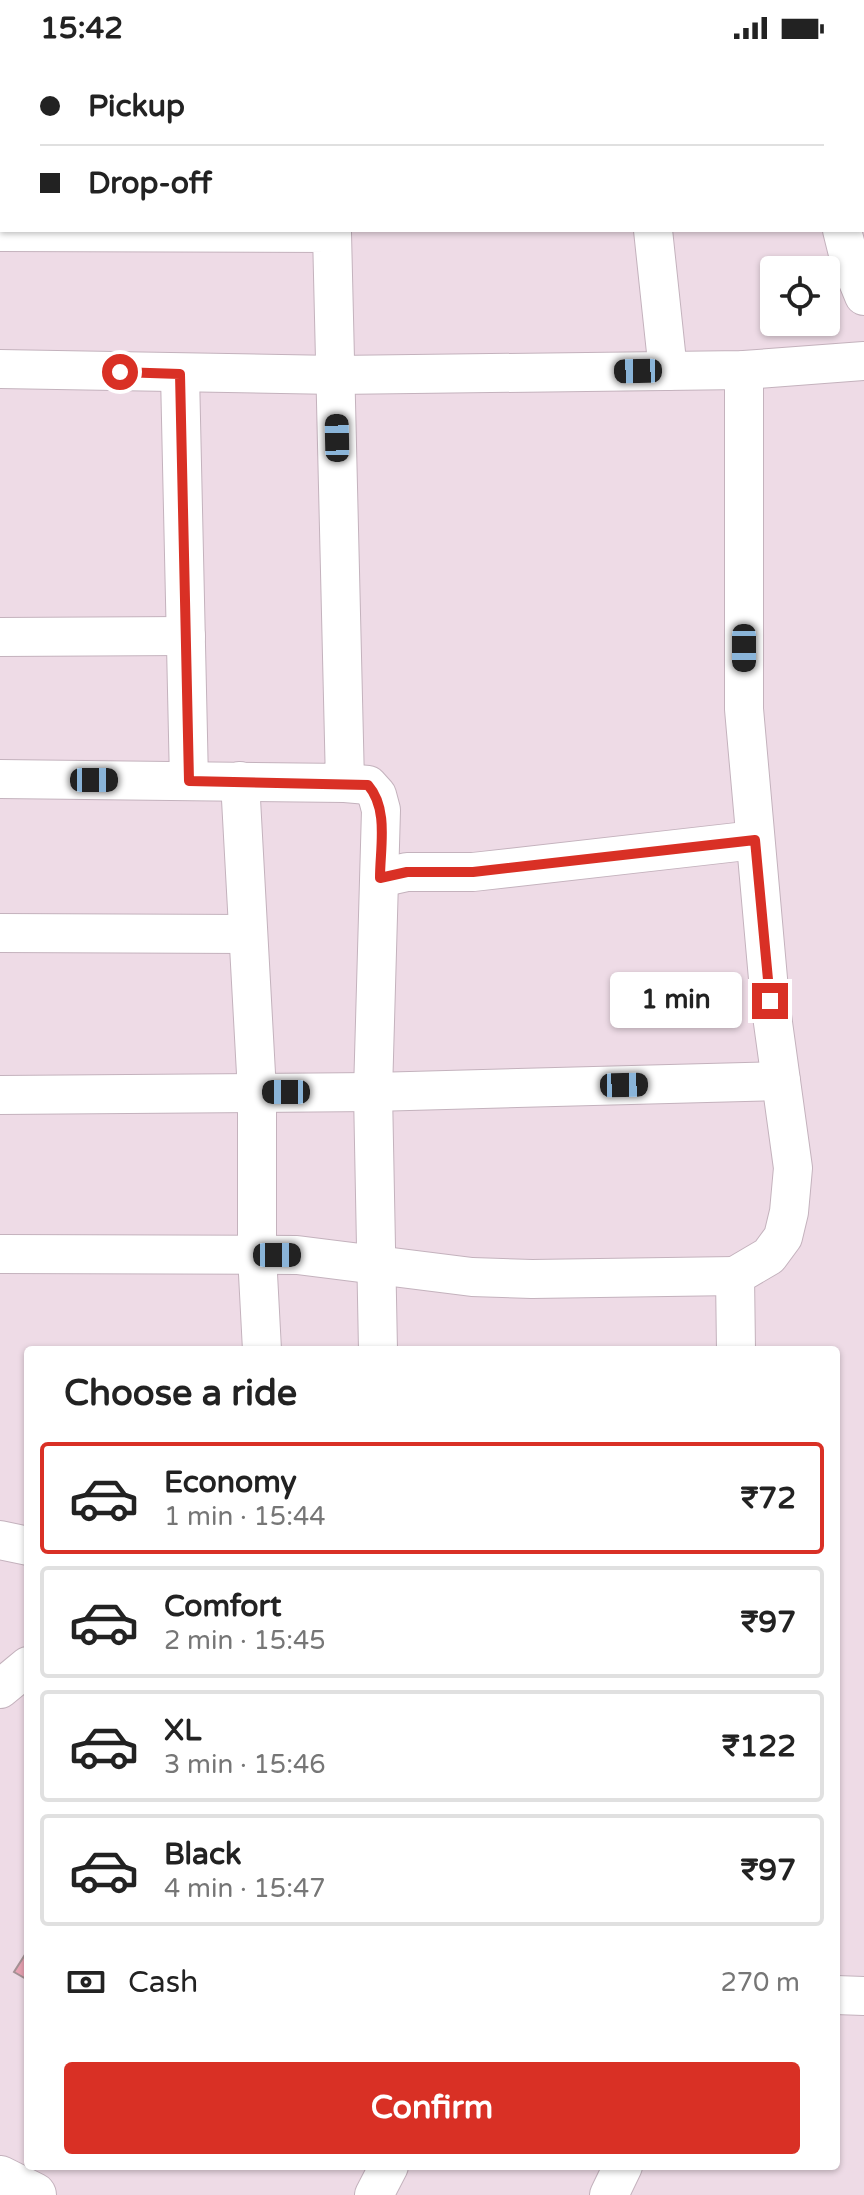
<!DOCTYPE html>
<meta charset="utf-8">
<style>
:root{--surface:#fff;--page:#f6f6f6;--text:#222;--muted:#767676;--line:#e0e0e0;--accent:#d93025}
body{margin:0;font-family:"Varela Round",sans-serif;background:var(--page);color:var(--text);height:100vh;display:flex;flex-direction:column;font-size:30px;white-space:nowrap}
*{box-sizing:border-box;margin:0}
p{font-size:26px;color:var(--muted)}
.icon{flex:none;width:44px;height:44px;fill:none;stroke:currentColor;stroke-width:2;stroke-linecap:round;stroke-linejoin:round}
.map{position:relative;flex:1;overflow:hidden}
.sheet{position:absolute;left:24px;top:1290px;width:816px;height:824px;display:flex;flex-direction:column;background:var(--surface);border-radius:8px;box-shadow:0 2px 6px #0004}
.sheet>*{flex:none}
.guide{position:absolute;left:0px;top:0px;width:864px;height:176px;box-shadow:0 2px 6px #0004;display:grid;align-content:center;height:176px;padding:0 40px;background:var(--surface)}
.fabs{position:absolute;left:760px;top:200px;display:grid;gap:16px}
.fabs a{display:grid;place-items:center;width:80px;height:80px;border-radius:8px;background:var(--surface);box-shadow:0 2px 6px #0004;font-size:40px}
.end{position:absolute;width:36px;height:36px;margin:-18px;border:10px solid #d93025;background:#fff;box-shadow:0 0 0 4px #fff}
.from{border-radius:50%}
.bubble{position:absolute;height:56px;border-radius:8px;background:var(--surface);box-shadow:0 2px 6px #0004;font-size:26px;font-weight:800;line-height:56px;text-align:center}
.car{position:absolute;width:24px;height:48px;margin:-24px -12px;border-radius:10px;box-shadow:0 0 6px 2px #0007;background:linear-gradient(#222 24%,#8ab4d8 0 40%,#222 0 76%,#8ab4d8 0 86%,#222 0)}
.guide b{display:flex;align-items:center;gap:28px;height:76px;font-size:30px}
.guide b+b{border-top:2px solid var(--line)}
.guide i{width:20px;height:20px;background:var(--text)}
ul{padding:0;list-style:none}
li{display:flex;align-items:center;gap:24px;height:112px;margin:0 16px 12px;padding:0 24px;border:4px solid var(--line);border-radius:8px}
li div{flex:1}
li b{display:block;font-size:30px}
li em{font-style:normal;font-weight:800}
li.on{border-color:var(--accent)}
li>.icon{width:72px;height:72px;stroke-width:1.5}
h2{padding:0 40px;font-size:36px;line-height:96px}
.pay{display:flex;align-items:center;gap:20px;height:88px;padding:0 40px;font-size:30px}
.pay p{margin-inline-start:auto}
.button{display:flex;gap:16px;margin-top:auto;padding:16px 40px}
.button a{flex:1;height:92px;border-radius:8px;background:var(--accent);color:#fff;font-size:32px;font-weight:800;line-height:92px;text-align:center}
.status{display:flex;justify-content:space-between;align-items:center;height:56px;padding:0 40px;background:var(--surface);direction:ltr}
.status svg{height:22px;fill:currentColor}
.map>svg:first-child{display:block}
.building{fill:#e8a3b3;stroke:#a49194;stroke-width:2}
.lines{fill:none;stroke-linecap:round;stroke-linejoin:round}
.minor-casing{stroke:#c4b2bd;stroke-width:40}
.primary-casing{stroke:#c4b2bd;stroke-width:46}
.minor{stroke:#fff;stroke-width:38}
.primary{stroke:#fff;stroke-width:44}
.route{stroke:#d93025;stroke-width:10}
</style>
<div class="status"><b>15:42</b><svg viewBox="0 0 49 12"><path d="M0 12V9h3v3zM5 12V6h3v6zM10 12V3h3v9zM15 12V0h3v12zM26 1h20v11H26zM47 4h2v5h-2z"/></svg></div>
<div class="map">
<svg width="864" height="2139" viewBox="0 0 864 2139">
<rect width="100%" height="100%" fill="#eedbe6"/>
<path class="building" d="M28,1894V1924L14,1916Z"/>
<g class="lines">
<defs>
<g id="minor">
<path d="M162,0L163,2"/>
<path d="M329,0V2"/>
<path d="M637,0V2"/>
<path d="M823,2V0"/>
<path d="M862,120H864"/>
<path d="M653,174L668,315"/>
<path d="M842,174L850,206L864,240"/>
<path d="M0,176L332,177L345,727L0,723"/>
<path d="M0,313L336,319L744,314L864,305"/>
<path d="M180,318L189,725"/>
<path d="M0,581L186,580"/>
<path d="M240,725L257,1036V1199L262,1294"/>
<path d="M345,727L368,729L377,739L381,754L373,1036L378,1294"/>
<path d="M380,822L407,816H473L755,784"/>
<path d="M0,877L247,878"/>
<path d="M0,1039L373,1036L781,1025"/>
<path d="M0,1198L297,1199L472,1221L532,1223L735,1220"/>
<path d="M736,1294L735,1220L769,1200L783,1181L789,1156L793,1112L770,945L744,653V314"/>
<path d="M0,1484L28,1490"/>
<path d="M0,1633L28,1610"/>
<path d="M836,1939L864,1940"/>
<path d="M374,2139L389,2110"/>
<path d="M609,2139L623,2110"/>
</g>
<path id="primary" d="M0,2122L34,2139"/>
</defs>
<use href="#minor" class="minor-casing"/>
<use href="#primary" class="primary-casing"/>
<use href="#minor" class="minor"/>
<use href="#primary" class="primary"/>
</g>
<g class="lines">
<path class="route" d="M120,316L180,318L189,725L368,729C389,753 380,792 380,822L407,816H473L755,784L770,945"/>
</g>
</svg>
<div class="fabs">
<a><svg class="icon" aria-label="locate" viewBox="0 0 24 24"><circle cx="12" cy="12" r="6"/><path d="M12 2v4M12 18v4M2 12h4M18 12h4"/></svg></a>
</div>
<i class="end from" style="left:120px;top:316px"></i>
<i class="end" style="left:770px;top:945px"></i>
<div class="bubble" style="left:610px;top:916px;width:132px">1 min</div>
<i class="car" style="left:638px;top:315px;rotate:269deg"></i>
<i class="car" style="left:337px;top:382px;rotate:359deg"></i>
<i class="car" style="left:744px;top:592px;rotate:180deg"></i>
<i class="car" style="left:94px;top:724px;rotate:90deg"></i>
<i class="car" style="left:624px;top:1029px;rotate:89deg"></i>
<i class="car" style="left:286px;top:1036px;rotate:270deg"></i>
<i class="car" style="left:277px;top:1199px;rotate:90deg"></i>
<div class="guide">
<b><i class="from"></i>Pickup</b>
<b><i></i>Drop-off</b>
</div>
<section class="sheet">
<h2>Choose a ride</h2>
<ul>
<li class="on"><svg class="icon" aria-label="car" viewBox="0 0 24 24"><path d="M5 17H2v-5l4-1 3-4h7l3 4 3 1v5h-3M9 17h6M6 11h13"/><circle cx="7" cy="17" r="2"/><circle cx="17" cy="17" r="2"/></svg><div><b>Economy</b><p>1 min · 15:44</p></div><em>₹72</em></li>
<li><svg class="icon" aria-label="car" viewBox="0 0 24 24"><path d="M5 17H2v-5l4-1 3-4h7l3 4 3 1v5h-3M9 17h6M6 11h13"/><circle cx="7" cy="17" r="2"/><circle cx="17" cy="17" r="2"/></svg><div><b>Comfort</b><p>2 min · 15:45</p></div><em>₹97</em></li>
<li><svg class="icon" aria-label="car" viewBox="0 0 24 24"><path d="M5 17H2v-5l4-1 3-4h7l3 4 3 1v5h-3M9 17h6M6 11h13"/><circle cx="7" cy="17" r="2"/><circle cx="17" cy="17" r="2"/></svg><div><b>XL</b><p>3 min · 15:46</p></div><em>₹122</em></li>
<li><svg class="icon" aria-label="car" viewBox="0 0 24 24"><path d="M5 17H2v-5l4-1 3-4h7l3 4 3 1v5h-3M9 17h6M6 11h13"/><circle cx="7" cy="17" r="2"/><circle cx="17" cy="17" r="2"/></svg><div><b>Black</b><p>4 min · 15:47</p></div><em>₹97</em></li>
</ul>
<div class="pay"><svg class="icon" aria-label="cash" viewBox="0 0 24 24"><path d="M3 7h18v10H3z"/><circle cx="12" cy="12" r="2"/></svg>Cash<p>270 m</p></div>
<div class="button"><a>Confirm</a></div>
</section>
</div>
